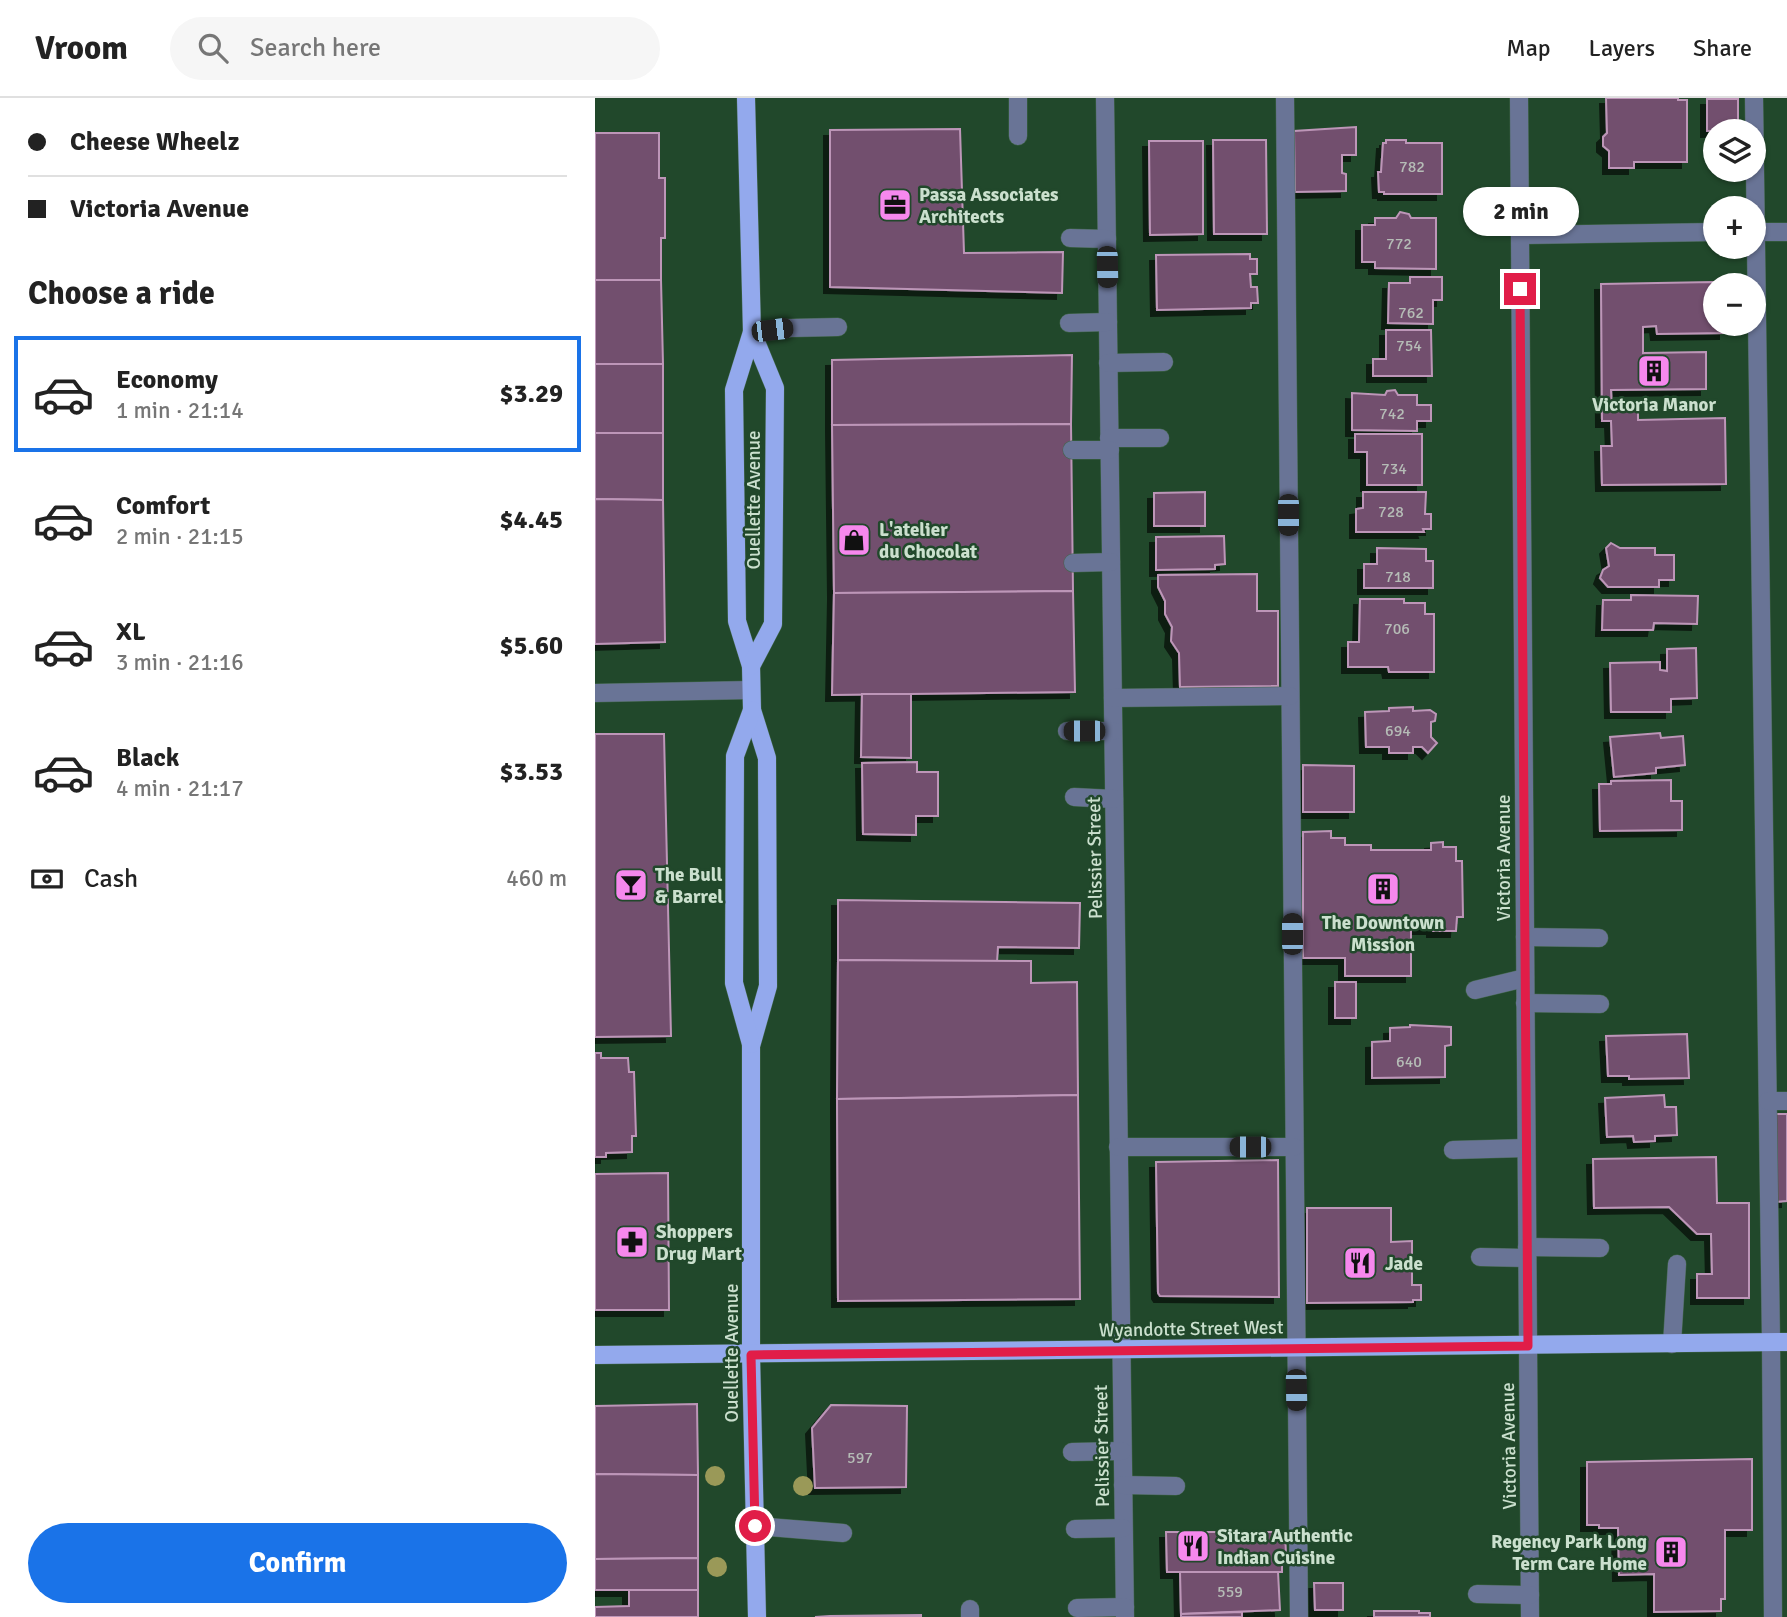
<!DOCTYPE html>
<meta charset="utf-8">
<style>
:root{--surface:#fff;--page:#f6f6f6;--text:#222;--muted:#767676;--line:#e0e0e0;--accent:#1a73e8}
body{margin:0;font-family:Signika,sans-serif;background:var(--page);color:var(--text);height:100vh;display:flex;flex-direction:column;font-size:26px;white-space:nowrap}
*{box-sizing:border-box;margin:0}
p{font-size:23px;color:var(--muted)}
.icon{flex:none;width:38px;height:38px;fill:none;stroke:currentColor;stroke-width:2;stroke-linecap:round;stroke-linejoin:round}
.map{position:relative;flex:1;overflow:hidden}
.panel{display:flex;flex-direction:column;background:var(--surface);width:595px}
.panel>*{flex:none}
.banner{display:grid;align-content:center;height:154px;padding:0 28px;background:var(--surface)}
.buttons{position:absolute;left:1108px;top:21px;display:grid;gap:14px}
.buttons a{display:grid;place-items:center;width:63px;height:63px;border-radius:50%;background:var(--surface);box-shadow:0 2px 5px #0004;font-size:35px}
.end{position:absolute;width:32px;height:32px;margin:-16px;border:9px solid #e11d48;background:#fff;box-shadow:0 0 0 4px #fff}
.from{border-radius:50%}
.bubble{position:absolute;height:49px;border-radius:24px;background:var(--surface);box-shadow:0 2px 5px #0004;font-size:23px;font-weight:800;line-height:49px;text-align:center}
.car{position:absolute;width:21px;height:42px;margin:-21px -10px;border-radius:9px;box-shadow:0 0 5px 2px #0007;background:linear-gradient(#222 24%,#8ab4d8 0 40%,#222 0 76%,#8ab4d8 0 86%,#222 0)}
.banner b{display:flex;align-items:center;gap:24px;height:66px;font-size:26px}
.banner b+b{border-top:2px solid var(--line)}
.banner i{width:18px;height:18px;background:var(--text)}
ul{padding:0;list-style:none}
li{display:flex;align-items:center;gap:21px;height:116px;margin:0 14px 10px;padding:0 14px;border:4px solid transparent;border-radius:0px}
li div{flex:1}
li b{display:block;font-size:26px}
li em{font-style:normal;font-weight:800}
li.selected{border-color:var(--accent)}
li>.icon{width:63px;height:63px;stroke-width:1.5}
h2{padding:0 28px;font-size:32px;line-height:84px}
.pay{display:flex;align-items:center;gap:18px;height:77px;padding:0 28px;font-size:26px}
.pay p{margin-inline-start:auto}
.cta{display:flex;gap:14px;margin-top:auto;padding:14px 28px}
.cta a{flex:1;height:80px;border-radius:42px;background:var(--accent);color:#fff;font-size:28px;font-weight:800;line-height:80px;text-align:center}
header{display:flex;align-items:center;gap:42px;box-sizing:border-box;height:98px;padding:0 35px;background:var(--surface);border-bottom:2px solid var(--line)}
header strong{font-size:33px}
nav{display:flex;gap:38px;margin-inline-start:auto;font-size:24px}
.search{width:490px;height:63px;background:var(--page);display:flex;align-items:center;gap:18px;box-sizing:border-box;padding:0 24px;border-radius:38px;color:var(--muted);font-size:26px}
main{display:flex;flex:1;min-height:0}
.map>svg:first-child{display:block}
.building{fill:#724f6e;stroke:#bd96b8;stroke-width:2;filter:url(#shadow)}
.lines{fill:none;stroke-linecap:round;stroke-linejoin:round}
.minor-casing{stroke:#43664c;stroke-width:19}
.major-casing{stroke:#43664c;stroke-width:19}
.minor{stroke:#697496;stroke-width:18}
.major{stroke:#93a9ed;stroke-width:18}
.tree{fill:#9a9958}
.route{stroke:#e11d48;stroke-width:9}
.labels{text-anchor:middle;stroke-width:5;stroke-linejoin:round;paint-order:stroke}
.number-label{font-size:16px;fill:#b5bcb6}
.poi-label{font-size:19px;font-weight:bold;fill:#cbe0ce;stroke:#21482b;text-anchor:start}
.street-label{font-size:19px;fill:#cbe0ce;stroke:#21482b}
</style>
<header>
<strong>Vroom</strong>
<div class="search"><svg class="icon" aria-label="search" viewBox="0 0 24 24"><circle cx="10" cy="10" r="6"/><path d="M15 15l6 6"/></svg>Search here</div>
<nav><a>Map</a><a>Layers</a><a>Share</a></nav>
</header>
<main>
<section class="panel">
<div class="banner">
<b><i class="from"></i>Cheese Wheelz</b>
<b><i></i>Victoria Avenue</b>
</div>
<h2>Choose a ride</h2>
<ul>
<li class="selected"><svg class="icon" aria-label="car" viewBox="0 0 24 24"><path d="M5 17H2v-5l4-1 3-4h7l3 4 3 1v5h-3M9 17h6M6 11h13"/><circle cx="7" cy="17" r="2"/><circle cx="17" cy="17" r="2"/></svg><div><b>Economy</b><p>1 min · 21:14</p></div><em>$3.29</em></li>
<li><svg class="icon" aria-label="car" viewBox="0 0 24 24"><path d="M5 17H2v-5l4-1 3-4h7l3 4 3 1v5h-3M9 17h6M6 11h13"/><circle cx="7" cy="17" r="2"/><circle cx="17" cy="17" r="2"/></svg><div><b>Comfort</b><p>2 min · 21:15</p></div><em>$4.45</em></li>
<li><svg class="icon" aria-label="car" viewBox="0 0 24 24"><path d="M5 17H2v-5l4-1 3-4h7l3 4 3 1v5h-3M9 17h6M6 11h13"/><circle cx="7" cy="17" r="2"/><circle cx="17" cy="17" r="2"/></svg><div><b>XL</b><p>3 min · 21:16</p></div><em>$5.60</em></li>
<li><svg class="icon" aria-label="car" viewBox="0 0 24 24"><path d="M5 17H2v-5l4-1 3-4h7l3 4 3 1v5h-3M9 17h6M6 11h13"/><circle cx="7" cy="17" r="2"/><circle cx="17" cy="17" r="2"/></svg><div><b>Black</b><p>4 min · 21:17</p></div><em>$3.53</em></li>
</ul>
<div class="pay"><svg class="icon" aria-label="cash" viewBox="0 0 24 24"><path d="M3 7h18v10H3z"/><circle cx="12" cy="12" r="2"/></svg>Cash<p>460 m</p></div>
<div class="cta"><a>Confirm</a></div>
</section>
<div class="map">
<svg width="1192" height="1519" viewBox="0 0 1192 1519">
<defs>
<filter id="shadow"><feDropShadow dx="-6" dy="6" stdDeviation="0" flood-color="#0009"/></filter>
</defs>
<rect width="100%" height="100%" fill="#21482b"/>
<g class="building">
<path d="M1011,0H1083V2H1092V64H1039V70H1014V53L1008,48V39L1012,35Z"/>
<path d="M1112,1H1143V32L1112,33Z"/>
<path d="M761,29V57H747V75L751,76V93L700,94L699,33Z"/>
<path d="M365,31L369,155L468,154L467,195L235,189V32Z"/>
<path d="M0,35H64V80H70V140H66V182H0Z"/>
<path d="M618,42H671L672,136H619Z"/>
<path d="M791,42H811V45H847V96H789V94H784L783,74H786L788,45H791Z"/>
<path d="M554,43H608V136L555,137Z"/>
<path d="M805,114L814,116L816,120H841V171L780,170V164H767V127H780V120H801Z"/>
<path d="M655,156V161H662V176H655L656,189H662L663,205H656V210L562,212L561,157Z"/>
<path d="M815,179H847V202H838V226L793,225L794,185H815Z"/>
<path d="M0,182H66L68,266H0Z"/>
<path d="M1118,184L1120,226H1130V235L1062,236L1061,228L1048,229V255L1111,254V291L1016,292L1017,311H1043V322L1130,320L1131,386L1007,387L1006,348H1017L1016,323H1007L1006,186Z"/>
<path d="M791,232H836L837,278H778V261H791Z"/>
<path d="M477,257L476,326L237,327V262Z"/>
<rect x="0" y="266" width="68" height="69"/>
<path d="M800,292L803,297H822V307H836V323H822V333L757,332V295L790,297L792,293Z"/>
<path d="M476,326L478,493L239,495L237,327Z"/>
<path d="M0,335H68V402L0,401Z"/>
<path d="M760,336H827V387H772V354H760Z"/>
<path d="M610,394V428H559V395Z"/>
<path d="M768,394H831L830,416H836V431H828L829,434H761V411L768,410Z"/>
<path d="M0,401L68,402L70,544L0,546Z"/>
<path d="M629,438L630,466L620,467V471L561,472V439Z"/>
<path d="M1016,445L1025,450H1060V457H1079V482H1064V489H1013L1005,480L1008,472L1014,468L1011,450Z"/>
<path d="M782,450L831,451V463H838V490H769V466H782Z"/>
<path d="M662,476V513H683V588L585,589L584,555L576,543L577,529L570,516V503L563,489V477Z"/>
<path d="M478,493L480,594L237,597L239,495Z"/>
<path d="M1036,497L1103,498L1102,526L1059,525L1058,532H1007L1008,502H1036Z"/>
<path d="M765,501H809V505H830V516H839V574H794L793,569H753V544H764Z"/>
<path d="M1101,550L1102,600L1076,601V614H1016L1015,565L1065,564V572L1072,573V551Z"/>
<path d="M267,596H316V660L266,659Z"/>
<path d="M818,609V613L835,612L841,616L840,623L836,624V639L842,645L833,655L827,649H818V655H794V649H771L770,614L794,613V610Z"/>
<path d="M1065,635L1066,640L1088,638L1090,667L1061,670V675L1019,679L1015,639Z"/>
<path d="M0,636H69L76,938L0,939Z"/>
<path d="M322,664V674H343V718H321V737L268,736L267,665Z"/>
<path d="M708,667L759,668V714H708Z"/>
<path d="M1076,682V703H1087V732L1005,733L1004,686H1016V683Z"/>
<path d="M736,733V740H750V747H776V752H836V745L848,744V749H861V763H867L868,819H862L861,833H838V830H816V878H750V860H708V734Z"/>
<path d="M243,802L485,805L484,850L403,849L402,864L243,862Z"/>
<path d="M243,862L436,863V885L482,884L483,997L242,1001Z"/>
<rect x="740" y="884" width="21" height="36"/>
<path d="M815,927L856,929V947L850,948V979L777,980V944L795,943V930L815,929Z"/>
<path d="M1092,936L1094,980L1034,981V978H1013L1011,938Z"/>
<path d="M0,955H6V960H33L34,974H39L41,1038H37V1054L11,1055V1059H0Z"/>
<path d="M483,997L485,1201L243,1203L242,1001Z"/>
<path d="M1069,997L1070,1009H1081L1082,1037L1060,1038V1043L1039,1044L1038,1038L1012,1039L1010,1000Z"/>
<path d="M1179,1016H1192V1103L1180,1104Z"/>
<path d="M1121,1059L1122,1105H1154V1200H1102V1176H1117L1116,1136H1102L1074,1109L999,1110L998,1061Z"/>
<path d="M683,1062L684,1199L565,1198L563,1195L561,1064Z"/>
<path d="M73,1075L74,1212H0V1076Z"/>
<path d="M712,1110H796V1144L817,1143V1187H826V1202H818V1204L712,1205Z"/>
<path d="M102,1306L103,1377L0,1376V1308Z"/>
<path d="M236,1307L312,1308L311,1389L220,1390L217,1330Z"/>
<path d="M1157,1361V1432H1130V1501H1126V1513L1059,1514V1476L1024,1477L1023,1430H1004V1427H992V1364Z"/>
<path d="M0,1376L103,1377V1460L0,1461Z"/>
<path d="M571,1434H690L691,1456H687V1474H572Z"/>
<path d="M103,1460V1492H0V1461Z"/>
<path d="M585,1474H683L685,1512L586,1516Z"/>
<path d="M719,1485H748V1512H720Z"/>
<path d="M34,1492H103V1519H0V1509L34,1508Z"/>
<path d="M779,1513H824V1515H835V1519H779Z"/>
<path d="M647,1514V1519H586V1516Z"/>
<path d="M326,1517V1519H220L235,1518Z"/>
</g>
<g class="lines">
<defs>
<g id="minor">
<path d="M510,0L530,1519"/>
<path d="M690,0L704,1519"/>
<path d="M924,0L935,1519"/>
<path d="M1159,0L1176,1244L1178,1519"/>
<path d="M423,38V0"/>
<path d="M1158,134H1192"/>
<path d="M925,137L1120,134"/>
<path d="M475,140L512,141"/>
<path d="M474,225L513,224"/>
<path d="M157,234L196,230L243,229"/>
<path d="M513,265L569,264"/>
<path d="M514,340H565"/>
<path d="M477,352H515"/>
<path d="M478,465L516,464"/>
<path d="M0,595L156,592"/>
<path d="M518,600L695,598"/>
<path d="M472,633H518"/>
<path d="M479,699L519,701"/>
<path d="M930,839L1004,840"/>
<path d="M880,892L930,880"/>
<path d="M930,905L1005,906"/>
<path d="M1173,1003H1192"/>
<path d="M523,1049H699"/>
<path d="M858,1052L931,1050"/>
<path d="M932,1149L1005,1150"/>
<path d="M885,1159L932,1160"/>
<path d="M1077,1246L1082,1166"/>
<path d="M477,1354L527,1353"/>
<path d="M528,1387L581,1388"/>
<path d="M160,1428L248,1435"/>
<path d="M480,1431L528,1430"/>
<path d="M882,1496L935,1497"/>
<path d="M482,1510L530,1509"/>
<path d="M375,1519V1511"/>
</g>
<g id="major">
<path d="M151,0L157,234L139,292L142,523L156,568L157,612L172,660L173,888L156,948V1257L162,1519"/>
<path d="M156,568L178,526L180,290L157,234"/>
<path d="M156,946L139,885L140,658L157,612"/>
<path d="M0,1257L1192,1244"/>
</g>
</defs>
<use href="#minor" class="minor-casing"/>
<use href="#major" class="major-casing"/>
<use href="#minor" class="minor"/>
<use href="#major" class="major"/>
</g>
<g class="tree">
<circle cx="120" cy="1378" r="10"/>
<circle cx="208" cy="1388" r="10"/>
<circle cx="122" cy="1469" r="10"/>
</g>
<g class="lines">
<path class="route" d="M160,1428L156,1257L933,1248L925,191"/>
</g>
<defs>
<symbol id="office-square" viewBox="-11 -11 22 22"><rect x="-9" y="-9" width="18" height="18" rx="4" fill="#f688ed" stroke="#21482b"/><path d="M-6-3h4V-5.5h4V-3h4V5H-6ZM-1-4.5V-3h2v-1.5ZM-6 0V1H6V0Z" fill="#111"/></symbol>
<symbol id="building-square" viewBox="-11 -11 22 22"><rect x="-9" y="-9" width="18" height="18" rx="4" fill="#f688ed" stroke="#21482b"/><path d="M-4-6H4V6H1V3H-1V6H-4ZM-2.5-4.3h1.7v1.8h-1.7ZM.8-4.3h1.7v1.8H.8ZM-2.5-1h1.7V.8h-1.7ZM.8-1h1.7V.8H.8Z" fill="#111"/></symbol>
<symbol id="shop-square" viewBox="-11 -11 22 22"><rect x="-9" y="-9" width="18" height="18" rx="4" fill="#f688ed" stroke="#21482b"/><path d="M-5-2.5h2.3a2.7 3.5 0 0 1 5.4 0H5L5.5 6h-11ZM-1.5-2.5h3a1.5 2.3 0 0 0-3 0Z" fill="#111"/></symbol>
<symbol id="bar-square" viewBox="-11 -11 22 22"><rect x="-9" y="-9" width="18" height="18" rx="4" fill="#f688ed" stroke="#21482b"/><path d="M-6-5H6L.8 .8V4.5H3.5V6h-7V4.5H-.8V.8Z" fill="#111"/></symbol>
<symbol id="pharmacy-square" viewBox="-11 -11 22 22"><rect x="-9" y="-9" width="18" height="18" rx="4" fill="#f688ed" stroke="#21482b"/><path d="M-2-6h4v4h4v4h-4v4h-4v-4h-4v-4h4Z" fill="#111"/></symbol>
<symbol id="restaurant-square" viewBox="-11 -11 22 22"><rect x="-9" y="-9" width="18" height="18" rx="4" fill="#f688ed" stroke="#21482b"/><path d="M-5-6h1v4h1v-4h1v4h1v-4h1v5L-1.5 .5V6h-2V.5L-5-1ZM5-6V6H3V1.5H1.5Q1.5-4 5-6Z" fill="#111"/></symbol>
</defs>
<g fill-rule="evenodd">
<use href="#office-square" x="281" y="88" width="38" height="38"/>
<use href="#building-square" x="1040" y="254" width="38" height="38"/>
<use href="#shop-square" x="240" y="423" width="38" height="38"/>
<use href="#bar-square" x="17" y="768" width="38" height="38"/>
<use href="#building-square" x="769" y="772" width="38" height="38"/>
<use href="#pharmacy-square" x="18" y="1125" width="38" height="38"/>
<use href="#restaurant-square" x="746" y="1146" width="38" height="38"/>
<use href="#restaurant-square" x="579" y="1429" width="38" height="38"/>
<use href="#building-square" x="1057" y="1435" width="38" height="38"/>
</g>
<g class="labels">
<g class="number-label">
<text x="817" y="74">782</text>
<text x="804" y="151">772</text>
<text x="816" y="220">762</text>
<text x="814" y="253">754</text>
<text x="797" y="321">742</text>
<text x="799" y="376">734</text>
<text x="796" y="419">728</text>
<text x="803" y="484">718</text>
<text x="802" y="536">706</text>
<text x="803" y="638">694</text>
<text x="814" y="969">640</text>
<text x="265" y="1365">597</text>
<text x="635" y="1499">559</text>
</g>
<g class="poi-label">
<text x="324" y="103">Passa Associates<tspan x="324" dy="22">Architects</tspan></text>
<text x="1059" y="313" text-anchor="middle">Victoria Manor</text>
<text x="284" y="438">L'atelier<tspan x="284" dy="22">du Chocolat</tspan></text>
<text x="60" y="783">The Bull<tspan x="60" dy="22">&amp; Barrel</tspan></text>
<text x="788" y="831" text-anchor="middle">The Downtown<tspan x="788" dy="22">Mission</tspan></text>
<text x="61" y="1140">Shoppers<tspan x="61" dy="22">Drug Mart</tspan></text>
<text x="790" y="1172">Jade</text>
<text x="622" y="1444">Sitara Authentic<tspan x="622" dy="22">Indian Cuisine</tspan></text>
<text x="1052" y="1450" text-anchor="end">Regency Park Long<tspan x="1052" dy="22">Term Care Home</tspan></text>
</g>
<g class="street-label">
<text transform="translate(158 402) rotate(-90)" y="7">Ouellette Avenue</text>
<text transform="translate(499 760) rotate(-91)" y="7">Pelissier Street</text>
<text transform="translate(908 760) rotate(-90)" y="7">Victoria Avenue</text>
<text transform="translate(596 1230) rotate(-1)" y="7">Wyandotte Street West</text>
<text transform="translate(136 1255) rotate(-90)" y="7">Ouellette Avenue</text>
<text transform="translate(506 1348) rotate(-91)" y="7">Pelissier Street</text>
<text transform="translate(913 1348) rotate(-91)" y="7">Victoria Avenue</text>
</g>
</g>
</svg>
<div class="buttons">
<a><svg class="icon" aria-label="layers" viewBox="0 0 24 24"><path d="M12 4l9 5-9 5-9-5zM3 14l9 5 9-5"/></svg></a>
<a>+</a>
<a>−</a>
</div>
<i class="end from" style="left:160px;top:1428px"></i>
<i class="end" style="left:925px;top:191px"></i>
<div class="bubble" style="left:868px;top:89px;width:116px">2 min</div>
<i class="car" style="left:512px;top:169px;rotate:179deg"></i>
<i class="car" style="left:177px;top:232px;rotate:83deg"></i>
<i class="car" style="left:693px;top:417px;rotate:180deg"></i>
<i class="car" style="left:489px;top:633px;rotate:270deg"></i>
<i class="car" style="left:697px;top:836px;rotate:0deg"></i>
<i class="car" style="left:655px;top:1049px;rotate:270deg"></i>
<i class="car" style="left:701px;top:1292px;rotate:179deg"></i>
</div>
</main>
